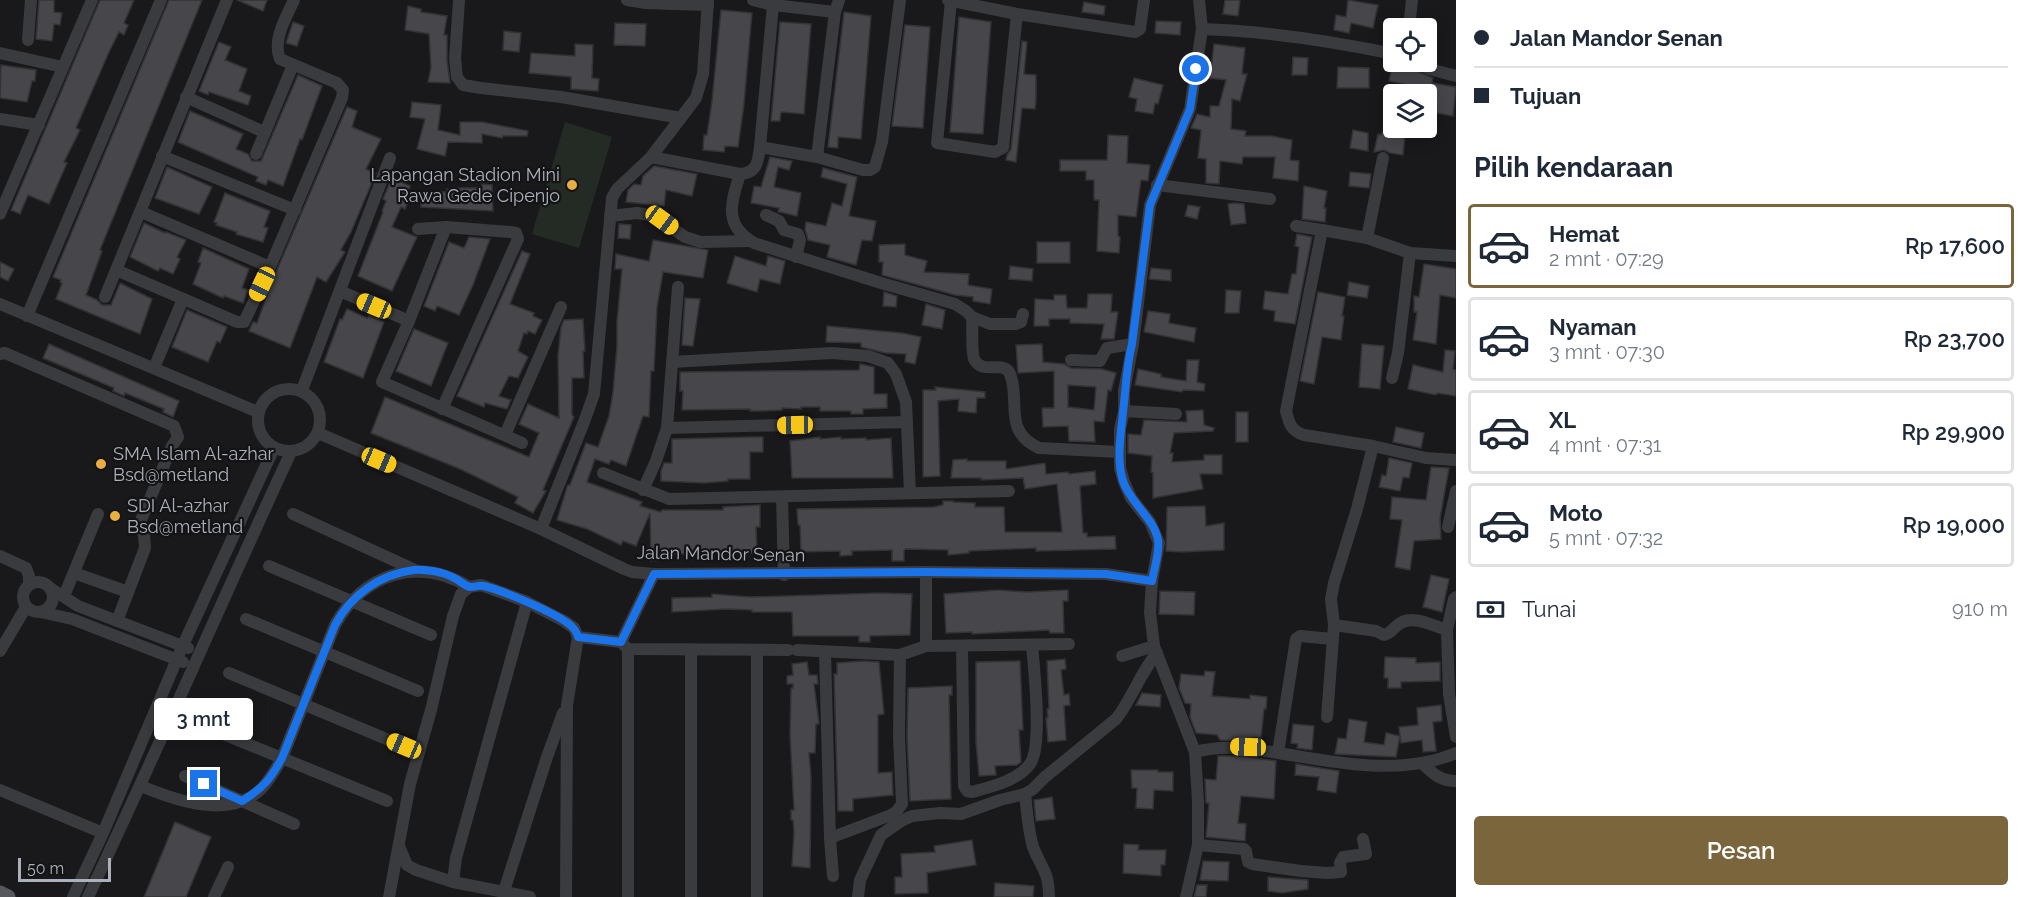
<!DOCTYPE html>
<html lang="id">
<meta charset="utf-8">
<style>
:root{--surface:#fff;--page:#f6f6f7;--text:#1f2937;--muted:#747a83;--line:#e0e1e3;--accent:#7a653c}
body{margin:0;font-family:Raleway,sans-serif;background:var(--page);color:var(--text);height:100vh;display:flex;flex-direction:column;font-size:22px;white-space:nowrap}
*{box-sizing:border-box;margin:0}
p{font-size:20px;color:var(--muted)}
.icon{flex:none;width:33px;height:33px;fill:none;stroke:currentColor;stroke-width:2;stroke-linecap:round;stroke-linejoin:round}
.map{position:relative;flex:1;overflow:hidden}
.side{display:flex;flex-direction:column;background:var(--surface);width:570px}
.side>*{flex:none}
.guide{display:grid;align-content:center;height:132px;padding:0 18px;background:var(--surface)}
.buttons{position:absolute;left:1383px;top:18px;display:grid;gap:12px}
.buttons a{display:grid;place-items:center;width:54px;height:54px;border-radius:6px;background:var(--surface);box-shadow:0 3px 15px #0003;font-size:30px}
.scale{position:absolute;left:18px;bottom:15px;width:93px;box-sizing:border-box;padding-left:6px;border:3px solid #acb0ba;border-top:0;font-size:16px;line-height:21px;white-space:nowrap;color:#acb0ba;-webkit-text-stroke:4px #141416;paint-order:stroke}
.end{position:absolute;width:27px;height:27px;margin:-14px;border:8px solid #1a73e8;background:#fff;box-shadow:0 0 0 3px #fff}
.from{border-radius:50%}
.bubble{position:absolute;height:42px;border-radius:6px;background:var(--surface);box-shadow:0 3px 15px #0003;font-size:20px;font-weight:600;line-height:42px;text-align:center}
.car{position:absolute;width:18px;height:36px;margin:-18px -9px;border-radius:8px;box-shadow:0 0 4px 2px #0007;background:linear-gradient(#f5c518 24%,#345 0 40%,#f5c518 0 76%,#345 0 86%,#f5c518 0)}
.guide b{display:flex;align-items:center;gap:21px;height:57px;font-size:22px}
.guide b+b{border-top:2px solid var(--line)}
.guide i{width:15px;height:15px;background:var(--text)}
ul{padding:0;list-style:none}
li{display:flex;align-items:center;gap:18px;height:84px;margin:0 12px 9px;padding:0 6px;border:3px solid var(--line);border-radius:6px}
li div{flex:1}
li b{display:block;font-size:22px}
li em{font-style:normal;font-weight:600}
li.on{border-color:var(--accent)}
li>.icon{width:54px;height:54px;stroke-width:1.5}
h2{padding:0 18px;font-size:27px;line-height:72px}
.pay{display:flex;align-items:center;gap:15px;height:66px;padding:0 18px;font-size:22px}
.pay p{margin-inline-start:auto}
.cta{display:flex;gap:12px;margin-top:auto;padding:12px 18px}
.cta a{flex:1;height:69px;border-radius:6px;background:var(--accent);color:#fff;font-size:24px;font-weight:600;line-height:69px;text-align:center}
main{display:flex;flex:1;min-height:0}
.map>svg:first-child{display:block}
.green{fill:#232b24}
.building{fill:#46464b;stroke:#333336;stroke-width:1.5;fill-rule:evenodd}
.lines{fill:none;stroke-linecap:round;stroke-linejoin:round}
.minor{stroke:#3a3b3f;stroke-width:12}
.major{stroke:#56585e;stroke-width:15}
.route{stroke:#1a73e8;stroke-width:8}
.poi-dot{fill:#e9ae42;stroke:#141416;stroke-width:2}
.labels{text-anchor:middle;stroke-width:4.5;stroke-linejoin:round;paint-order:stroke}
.poi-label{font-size:18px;fill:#acb0ba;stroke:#141416;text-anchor:start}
.street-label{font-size:18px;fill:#acb0ba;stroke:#141416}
</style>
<main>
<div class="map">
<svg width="1456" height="897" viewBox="0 0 1456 897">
<rect width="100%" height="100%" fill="#19191b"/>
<path class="green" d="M565,122L612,137L579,248L532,234Z"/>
<g class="building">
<path d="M39,0H54V12L62,13L60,25L54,24L52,41L36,39Z"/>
<path d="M100,0H134L124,23L128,25L124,35L119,32L109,52L76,128L80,130L64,162L67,163L49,204L28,195L20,214L11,210Z"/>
<path d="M169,0H202L100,250L102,251L86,295L97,300L102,305H111L120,283L152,299L140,334L56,299L62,283L60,282L61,280L53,277Z"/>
<path d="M237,0H267L263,11Z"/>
<path d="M1225,0H1240L1238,16L1223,14Z"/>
<path d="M1348,0L1378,5L1373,28L1351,23L1349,33L1334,30L1336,15L1346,17Z"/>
<path d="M1084,2L1105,6L1104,15L1082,12Z"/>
<path d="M408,6L421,9V12L447,16L444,35H447V60L450,83L428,82L431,68L429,34L405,30Z"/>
<path d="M721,10L752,13L744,104L738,147L725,146L724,152L703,150L704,135H707L712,101Z"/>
<path d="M844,12L871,16L861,139L838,137V148L828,147Z"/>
<path d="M959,17L991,22L983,134L950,132Z"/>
<path d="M1156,21L1181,22L1180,35L1155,33Z"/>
<path d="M293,22L304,26L297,46L286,43Z"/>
<path d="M780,22L811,24L804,114L781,112L780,121H771Z"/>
<path d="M615,23L646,24L645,46L614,45Z"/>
<path d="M905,25L930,27L923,128L892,126Z"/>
<path d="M504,31L521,33L519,52L503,50Z"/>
<path d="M1022,41L1027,42L1024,74L1036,75V99L1035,109L1022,108L1016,162L1006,160L1007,155L1011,149Z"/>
<path d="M219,42L231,47L225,60L247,69L239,91L251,96L248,105L209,92L208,95L199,91Z"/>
<path d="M575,44L593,45L592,78L599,79L598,91L571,89V77L529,73L531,53L575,56Z"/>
<path d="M1214,44L1245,48L1242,74H1247L1240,101L1232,99L1231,129L1246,131L1245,136H1272L1292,140L1290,160L1299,161L1298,181L1273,178L1275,157H1243L1242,164L1220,161L1219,184L1206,183V159L1198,158L1201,130L1191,128L1197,114L1210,117V106H1219L1226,80L1210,78Z"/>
<path d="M1293,57L1308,58L1307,75H1292Z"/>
<path d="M1393,63L1408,67L1433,78L1432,83L1456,87L1453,116L1426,111V94H1409V85L1389,81Z"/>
<path d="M1,65L36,70L35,81H32L27,102L0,98Z"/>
<path d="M1338,67L1369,68V88H1337Z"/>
<path d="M298,75L322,86L302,140L300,139L283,186L268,180L266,185L256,181L258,177L178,142L190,111L243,134L236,149L248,154L252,161H261Z"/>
<path d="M1134,78L1163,85L1158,104L1155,103L1153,114L1135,111L1137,99L1129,97Z"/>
<path d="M412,102L441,105L438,130L460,135V122H482L528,131L527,136H503L502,138L482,134V143L448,142L445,156L417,149L425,119L410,117Z"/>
<path d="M347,107L357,111L352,127L381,139L366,169L376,173L351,232L341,250L345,252L326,282L317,277L290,348L249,331L253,322L257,323L273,279Z"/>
<path d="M1353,130L1368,133V151L1350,148Z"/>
<path d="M1382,132L1405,135L1403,155L1390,153L1384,150L1374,152L1378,134L1381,135Z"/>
<path d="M1108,135L1128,136L1127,163L1150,165L1148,181L1141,180L1136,217L1118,215V236L1120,237L1119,253L1097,251L1099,200H1094V180H1086V171H1060V160H1107Z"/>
<path d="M770,157L792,161L789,170L778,167L774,187L801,193L797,216L780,212H778L779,208L751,203L754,186L761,187Z"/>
<path d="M654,166L697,174L692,196L666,190L664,206L626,202L628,190L634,184L641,185L643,176Z"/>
<path d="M167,167L212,187L199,214L155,198Z"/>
<path d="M823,168L857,177L849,216L876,221L872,241L862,240L856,265L827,257L830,245L808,240L805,229L806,222L826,226L832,203L842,206L847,184L821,177Z"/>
<path d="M1350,172L1371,174L1369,188L1349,186Z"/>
<path d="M392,178L410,186L408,192H412L405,209L401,207L392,227L417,237L392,291L358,276L383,212L382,211L386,201L383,199Z"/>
<path d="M482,184L492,185L493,211L421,207V192H447V189L456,188H482Z"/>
<path d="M1304,186L1327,191L1324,208H1326L1325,222L1302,219Z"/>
<path d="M225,193L270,211L264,227L268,228L263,242L236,234L237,232L216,225L217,223L214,222Z"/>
<path d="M1234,203L1244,204L1246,223L1231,225L1228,204Z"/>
<path d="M1188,205L1200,207L1197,219L1185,216Z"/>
<path d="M144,223L165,233L166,232L186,240L177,257L180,259L173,274L160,268L158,271L130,257Z"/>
<path d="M619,224L631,225L630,239L618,238Z"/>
<path d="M1297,234L1312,237L1295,324L1274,321L1275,311L1263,309L1265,291L1288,294L1292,274H1296L1299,247L1295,246Z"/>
<path d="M469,237L490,239L473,285L459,315L437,306L435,311L424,306L449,242L464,248Z"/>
<path d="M653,240L708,250L703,278L663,272L657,307L654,371H651L649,417L643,416L626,466L611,460L609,464L595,459L587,482L642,502L640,506L661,512L662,510H723V507L760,505V527H756L757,553L664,554V560L651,561L650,513L636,546L623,541L621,545L587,529L557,520L567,487L568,485H570L586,443L598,447L609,416L613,392L617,346V321L622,269H615L616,254L649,261Z"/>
<rect x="1037" y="242" width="33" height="21"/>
<path d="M905,244V255L927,261L924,272L969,274L968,285L992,289L990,304L973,301V297L955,295L882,275L883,262H879V245Z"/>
<path d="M203,248L249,269L242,288L248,290L243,303L224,296L223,298L193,284L201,263L198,262Z"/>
<path d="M522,251L530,254L510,304L534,313L533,316L542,320L535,334L528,331L527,334L524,333L518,351L528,357L518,378L509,376L499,396L511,400L507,409L485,403L484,407L457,396Z"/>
<path d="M735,256L766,266L768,256L785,261L780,284L760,279L757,292L727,283Z"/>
<path d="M0,262L14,269L8,281L0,277Z"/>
<path d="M1424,264L1456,269V298L1440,295L1436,344L1413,340L1417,312H1414V296L1419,297Z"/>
<path d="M1010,266L1033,269L1032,281L1009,279Z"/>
<path d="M1151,268L1171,270V281L1149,279Z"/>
<path d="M1349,282L1369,286L1367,298L1347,295Z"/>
<path d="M1226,290L1241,291L1239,313H1225Z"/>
<path d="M884,292L897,296L896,307L883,306Z"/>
<path d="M1318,292L1345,297L1342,316H1344L1341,340L1322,337L1314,384L1300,381Z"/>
<path d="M1088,294H1112L1111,312H1118L1114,339H1101L1104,324H1099L1070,323V319H1049V326H1034L1035,299L1054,300V295H1066L1067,308H1087Z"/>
<path d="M685,298L700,299L693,346L682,345Z"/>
<path d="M926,304L945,310L942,329L922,325Z"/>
<path d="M347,309L367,318L369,316L384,322L363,378L324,362L340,319L342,320Z"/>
<path d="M187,310L227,327L220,343L217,341L208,362L172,347Z"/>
<path d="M1148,311L1170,314L1169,323L1196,328L1194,342L1144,332Z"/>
<path d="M583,319L585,351H583L584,378H572V415L574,417L543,490L546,491L533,513L515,503L518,497L460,469L371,433L385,397L529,457L539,433L519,424L528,404L559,418L558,356L561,327L564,320Z"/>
<path d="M827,326L902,333L921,337L915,364L905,362L906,354L885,353L861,347V343L826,342Z"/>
<path d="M414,329L448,343L431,386L396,371Z"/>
<path d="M49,344L179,401L173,417L163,412L164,409L125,393L124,396L113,391L114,388L43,358Z"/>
<path d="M1042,344L1043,362L1064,364L1071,368L1102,369L1116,373L1111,391L1108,390L1104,422L1094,421L1095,442L1069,441L1068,426L1043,427L1042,408H1054V371L1018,373L1016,345ZM1068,385L1096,387L1094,410L1068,407Z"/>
<path d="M1362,344L1384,346L1380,389L1359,387Z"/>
<path d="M1445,350L1455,351L1453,369L1456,370V396L1437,393L1436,395L1408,389L1413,365L1443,372Z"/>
<path d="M1187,360H1199L1197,382L1205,384L1204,391L1183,390L1182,392L1135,385L1138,369L1161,374V377L1186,381Z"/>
<path d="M860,364L874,367V394H887V408L863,409V414H851V411H820V407H801V409L782,408V410L761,411H750V409L682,410L683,391H680V372L859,370Z"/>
<path d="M935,387L985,392V398H977L976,413L958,411L959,399L938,401L940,476L923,477V390H936Z"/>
<path d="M1203,410L1204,425L1214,428L1213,431L1174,433L1170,453H1173L1172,462L1204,460V455H1222V474H1200L1203,489L1153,498V473L1151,472L1152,456L1128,453V434L1141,435L1144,420L1187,422L1186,411Z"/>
<rect x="1236" y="412" width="12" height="30"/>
<path d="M1396,427L1424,433L1421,448L1393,442Z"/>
<path d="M750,437H763V452H750V479H728V481L704,483L661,481V471L664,463H672V439Z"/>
<path d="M820,437V439L841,437V439L866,438V440L891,438L893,478H792L790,441Z"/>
<path d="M1389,458L1412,463L1409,478L1403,477L1400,491L1379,487L1382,475L1386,476Z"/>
<path d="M967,459V461H1006V469L1045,463L1046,474L1068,472L1069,474L1095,471L1096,484L1080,486L1083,533H1087V537L1115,536L1116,549L1036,551V548L969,551V553L948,555V550L906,549L904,550V561H892V550L852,551V555L840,556V551L801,552L800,525H798L797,509L933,507L943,505V501H953V502L975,503V507H1004L1005,532H1062L1057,484L1025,489L1023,478L981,480V478H951L953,460Z"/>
<path d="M1431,467L1449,468L1440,518L1441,539L1414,541L1410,570L1395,567L1402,520L1390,519L1392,497L1426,500Z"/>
<path d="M1205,506L1206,526L1224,523V550L1182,552L1166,551L1167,507Z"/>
<path d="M1431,575L1449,579L1442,612L1423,607Z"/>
<path d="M999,590L1026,592L1068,590V601H1063L1064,633H1050L1049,630L972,634V632L946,633L944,594Z"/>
<path d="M1160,591L1195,592L1194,615L1159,614Z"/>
<path d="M881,593L912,594L910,635L870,636V642H859V636H793L792,612H752V610L726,609L672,612V598L712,597V594L750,597Z"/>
<path d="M1385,657L1416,658V663L1440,662V681L1401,682V688H1388V678H1384Z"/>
<path d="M1065,659L1066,669L1061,670L1064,695L1069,694L1070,705L1064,706L1066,740L1048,742L1046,718H1048L1047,709H1049L1047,661Z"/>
<path d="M863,661L879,662L884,714L878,715V773L892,772L893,795L853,799V811H838L834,674H837V663Z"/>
<path d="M1020,661L1023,730H1019L1021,762L1017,765L995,766L996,775L979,776L976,742V662Z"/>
<path d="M807,662L809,675H817L818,684H814L819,724H816L815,753H809L811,777L810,868L792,866L794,832L793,820H791V810H794L790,735L791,688H793V684H787V676L793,675L792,664Z"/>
<path d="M1205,671L1215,672L1212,696L1250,699V695L1267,697L1266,709H1264L1261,738L1253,737L1252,741L1220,740L1217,735L1196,733L1190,717L1191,704L1185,703L1179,688L1181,674L1204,676Z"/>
<path d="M952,686V695H949L951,799L910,801L907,736L908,688Z"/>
<path d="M1142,693L1161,695L1160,707L1136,705Z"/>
<path d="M1441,705L1442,721L1433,722L1436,751L1423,752L1422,740L1401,743L1399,727L1418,725L1417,708Z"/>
<path d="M1349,719L1367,722L1364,742L1384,745L1386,733L1400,736L1396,757L1335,754L1338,738L1346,739Z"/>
<path d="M1293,724L1314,726L1312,750L1297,748L1298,744L1291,743Z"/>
<path d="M1218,756H1242L1276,761L1274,799L1241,796L1238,823L1246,824L1245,841L1206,837L1209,803H1206L1205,779L1216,780Z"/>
<path d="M1296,764L1339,771L1336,793L1317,790L1319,777L1295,775Z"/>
<path d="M1131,770H1158V772H1173V791L1154,790L1153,809L1136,808L1137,788H1132Z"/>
<path d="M1052,797L1055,819L1036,821L1034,800Z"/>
<path d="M175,822L211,837L186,897H144Z"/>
<path d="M972,840L976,865L927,873L928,893L895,894V877H902L901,854L935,852L934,846Z"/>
<path d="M1124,844L1139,845L1138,850H1166L1165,865H1161V876L1123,873Z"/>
<path d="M1203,861L1229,862L1228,881L1200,880Z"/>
<path d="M1268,877L1308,880V889L1282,893L1268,891Z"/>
<path d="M995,883L1034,886L1033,897H994Z"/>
<path d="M1197,885H1207L1206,897H1194Z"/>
</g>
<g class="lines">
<g class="minor">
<path d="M459,0L455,59L457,77L463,85L481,88L561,97L681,118"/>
<path d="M627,0L646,3"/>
<path d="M646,0V3L708,5"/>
<path d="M753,0L773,5L835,12L839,0"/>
<path d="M948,0L1017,14L1135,32L1140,29L1144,0"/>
<path d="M951,1L937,143L995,152L1003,148L1017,14"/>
<path d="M1409,28L1412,0"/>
<path d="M1202,29C1267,31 1330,41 1394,54"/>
<path d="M28,40L31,0"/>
<path d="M0,53L63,67"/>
<path d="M1415,62L1429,69L1456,76"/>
<path d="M186,97L264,132"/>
<path d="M0,119L39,125"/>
<path d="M760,147L817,157L863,170H870L875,167L882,142L900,0"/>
<path d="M256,154L293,65"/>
<path d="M162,156L295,210"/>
<path d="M651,157L740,174C757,173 758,162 760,147L773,5"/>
<path d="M817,157L835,12"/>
<path d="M740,174C731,203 723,225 754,243L881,283L955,304L966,311L972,317L990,324H1016L1021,322L1023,314"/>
<path d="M1157,185L1270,199"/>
<path d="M141,212L270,267"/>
<path d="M0,214L92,0"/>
<path d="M766,215L779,221L784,230L798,234L800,240L796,257"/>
<path d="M610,216L637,213L655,216L685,237L701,242L750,241"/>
<path d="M1296,226L1322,230L1286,411C1289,423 1291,431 1304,435L1373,446L1426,458L1456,460"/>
<path d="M446,227L409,321L382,382L522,443"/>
<path d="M418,229L446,227L510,232L516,233L518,239L442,409"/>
<path d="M1322,230L1367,238L1410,253L1456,256"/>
<path d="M1367,238L1383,158"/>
<path d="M116,270L237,322H244L246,318L270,267L342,98L343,90L337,83L280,59C272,40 286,18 294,0"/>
<path d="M340,291L409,321"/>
<path d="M105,297L227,0"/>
<path d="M0,304L258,412"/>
<path d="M27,316L161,0"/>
<path d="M972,317C973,327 971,351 974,359C982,376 1004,359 1010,374C1021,401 1002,431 1039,448L1120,452"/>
<path d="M0,354L5,353L174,426L178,437L172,446L139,525L144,535L145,548L117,621"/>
<path d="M1071,360L1100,361L1107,348L1133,344"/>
<path d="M672,362L832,353L868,356L888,363L896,374L906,402L910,493"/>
<path d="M154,368L183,299"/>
<path d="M1392,378L1398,353L1410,253"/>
<circle cx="289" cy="420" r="31"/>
<path d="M302,390L390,158"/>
<path d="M1124,411L1176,414"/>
<path d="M667,428L907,422"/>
<path d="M318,433L541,529L624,569L632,572L654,574L926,572L1106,574L1152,581L1150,612L1154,646L1195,752L1198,801V845L1186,897"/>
<path d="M505,435L561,307"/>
<path d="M603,473L669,499L1009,491"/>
<path d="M643,490L656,461L667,428L678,287"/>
<path d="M782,497L784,575"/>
<path d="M293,514L415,570"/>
<path d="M1448,527L1456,491"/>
<path d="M541,529L584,422L594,394L612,198L617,189L651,157L696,98L703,74L708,0"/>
<path d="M0,556L26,568L29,576V585"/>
<path d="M269,566L431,635"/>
<path d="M926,572V646"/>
<path d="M74,573L128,592"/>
<path d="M1152,581L1159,543L1150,522L1131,498L1124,482L1120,468V429L1124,411V391L1133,344L1150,205L1190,109L1202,29L1199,0"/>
<circle cx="38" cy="597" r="15"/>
<path d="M50,588L78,606L188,648"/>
<path d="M64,596L98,514"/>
<path d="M1456,597L1454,599L1447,630L1449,694L1456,737"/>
<path d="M40,612L72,619L183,662"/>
<path d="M246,619L418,691"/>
<path d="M1334,625L1331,599L1334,583L1357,509L1373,446"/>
<path d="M621,642L654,574"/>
<path d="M962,646L964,786L967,791L972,792C991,787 1017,781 1030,764C1043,746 1034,669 1032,645"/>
<path d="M757,650V897"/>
<path d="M797,650L900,655L926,646L1069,644"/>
<path d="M0,651L26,607"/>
<path d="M825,652L830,838L833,876"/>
<path d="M1122,656L1154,646"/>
<path d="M229,673L403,746"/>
<path d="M1327,717L1334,625L1376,631L1384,635C1392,633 1393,628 1399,624C1412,614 1433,626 1447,630"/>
<path d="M206,727L387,801"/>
<path d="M1195,752C1228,743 1258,750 1291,755C1344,764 1405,775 1456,753"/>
<path d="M1278,753L1296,639L1300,636L1333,639"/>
<path d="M1423,764C1433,774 1441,781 1456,781"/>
<path d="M185,776L294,824"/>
<path d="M141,786C174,800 230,820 261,789C270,780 276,769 282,758L335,625C364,573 418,556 469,587"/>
<path d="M0,790L103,833"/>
<path d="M1025,794C1027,811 1028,830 1033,847C1041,868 1049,871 1049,897"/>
<path d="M830,838L891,815L896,812L902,804L899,736L900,655"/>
<path d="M1198,845L1244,849L1246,851L1248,862L1252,864L1301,871L1327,873L1341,872L1340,863L1343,857L1366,854L1363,839"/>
<path d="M399,846L407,865L416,870L453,882L456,858L527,602"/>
<path d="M453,882L530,897"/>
<path d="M504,891L547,757L563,713"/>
<path d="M73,897L103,833L183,645L274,448"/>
<path d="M88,897C158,750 222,600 291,452"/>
<path d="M214,897L228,867"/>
<path d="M389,897L410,784L431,710L453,616L461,594L469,587L481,585L527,602L564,621L574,628L578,637L621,642L628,649L788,650"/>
<path d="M566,897L567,705L578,637"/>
<path d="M628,897V649"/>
<path d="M691,897V650"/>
<path d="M858,897L860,880L881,835L901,821L912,816L940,813L961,814L1000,800L1025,794L1033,789L1045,777L1116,719C1132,699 1140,673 1157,653"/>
</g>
<path class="major" d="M0,893L8,897"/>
</g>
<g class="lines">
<path class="route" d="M204,784L242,801C263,788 270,780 282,758L335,625C351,595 380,574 414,570C426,569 444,572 454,578C459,580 465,586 470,587C475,587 479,585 484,586C501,590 565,616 574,629C576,631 577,634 578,637L621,642L654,574L926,572L1106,574L1152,581C1154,569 1160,552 1158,540C1154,518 1130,503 1123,481C1116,459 1121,434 1123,412C1126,388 1126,368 1132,344L1150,205L1190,109L1196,69"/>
</g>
<g class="poi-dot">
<circle cx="572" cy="185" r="6"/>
<circle cx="101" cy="464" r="6"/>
<circle cx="115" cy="516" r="6"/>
</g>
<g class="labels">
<g class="poi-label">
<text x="560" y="181" text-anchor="end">Lapangan Stadion Mini<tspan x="560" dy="21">Rawa Gede Cipenjo</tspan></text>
<text x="113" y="460">SMA Islam Al-azhar<tspan x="113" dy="21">Bsd@metland</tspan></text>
<text x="127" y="512">SDI Al-azhar<tspan x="127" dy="21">Bsd@metland</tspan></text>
</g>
<g class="street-label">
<text transform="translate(721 554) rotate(1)" y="6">Jalan Mandor Senan</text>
</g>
</g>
</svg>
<div class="buttons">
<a><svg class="icon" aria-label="locate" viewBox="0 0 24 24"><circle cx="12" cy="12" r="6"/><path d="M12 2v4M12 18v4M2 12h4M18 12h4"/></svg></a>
<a><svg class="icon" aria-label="layers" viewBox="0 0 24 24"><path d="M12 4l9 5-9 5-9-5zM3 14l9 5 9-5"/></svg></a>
</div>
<div class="scale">50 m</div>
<i class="end from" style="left:1196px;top:69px"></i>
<i class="end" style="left:204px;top:784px"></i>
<div class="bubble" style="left:154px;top:698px;width:99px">3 mnt</div>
<i class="car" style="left:662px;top:220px;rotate:126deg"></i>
<i class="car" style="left:262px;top:284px;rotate:205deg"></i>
<i class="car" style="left:374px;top:306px;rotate:293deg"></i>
<i class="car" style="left:795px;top:425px;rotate:269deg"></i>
<i class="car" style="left:379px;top:460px;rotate:113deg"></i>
<i class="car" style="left:404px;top:746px;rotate:293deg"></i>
<i class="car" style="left:1248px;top:747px;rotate:272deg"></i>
</div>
<section class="side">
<div class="guide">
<b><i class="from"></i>Jalan Mandor Senan</b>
<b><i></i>Tujuan</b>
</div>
<h2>Pilih kendaraan</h2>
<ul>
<li class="on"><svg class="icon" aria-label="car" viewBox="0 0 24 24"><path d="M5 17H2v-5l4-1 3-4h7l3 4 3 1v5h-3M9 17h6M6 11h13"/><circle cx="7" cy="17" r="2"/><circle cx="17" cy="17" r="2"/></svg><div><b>Hemat</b><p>2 mnt · 07:29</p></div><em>Rp 17,600</em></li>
<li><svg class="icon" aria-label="car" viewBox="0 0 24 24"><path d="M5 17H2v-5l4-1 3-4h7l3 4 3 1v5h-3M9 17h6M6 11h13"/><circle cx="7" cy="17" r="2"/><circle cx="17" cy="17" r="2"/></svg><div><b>Nyaman</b><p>3 mnt · 07:30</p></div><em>Rp 23,700</em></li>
<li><svg class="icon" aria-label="car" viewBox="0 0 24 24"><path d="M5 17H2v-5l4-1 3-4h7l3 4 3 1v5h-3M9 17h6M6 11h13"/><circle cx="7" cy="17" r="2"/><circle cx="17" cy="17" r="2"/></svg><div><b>XL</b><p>4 mnt · 07:31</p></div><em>Rp 29,900</em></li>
<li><svg class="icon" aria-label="car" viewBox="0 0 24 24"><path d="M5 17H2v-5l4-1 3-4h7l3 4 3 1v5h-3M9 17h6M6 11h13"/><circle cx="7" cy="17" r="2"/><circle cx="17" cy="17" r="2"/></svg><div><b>Moto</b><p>5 mnt · 07:32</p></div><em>Rp 19,000</em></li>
</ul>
<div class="pay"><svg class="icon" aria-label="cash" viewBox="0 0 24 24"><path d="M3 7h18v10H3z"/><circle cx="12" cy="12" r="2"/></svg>Tunai<p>910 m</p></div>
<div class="cta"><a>Pesan</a></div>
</section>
</main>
